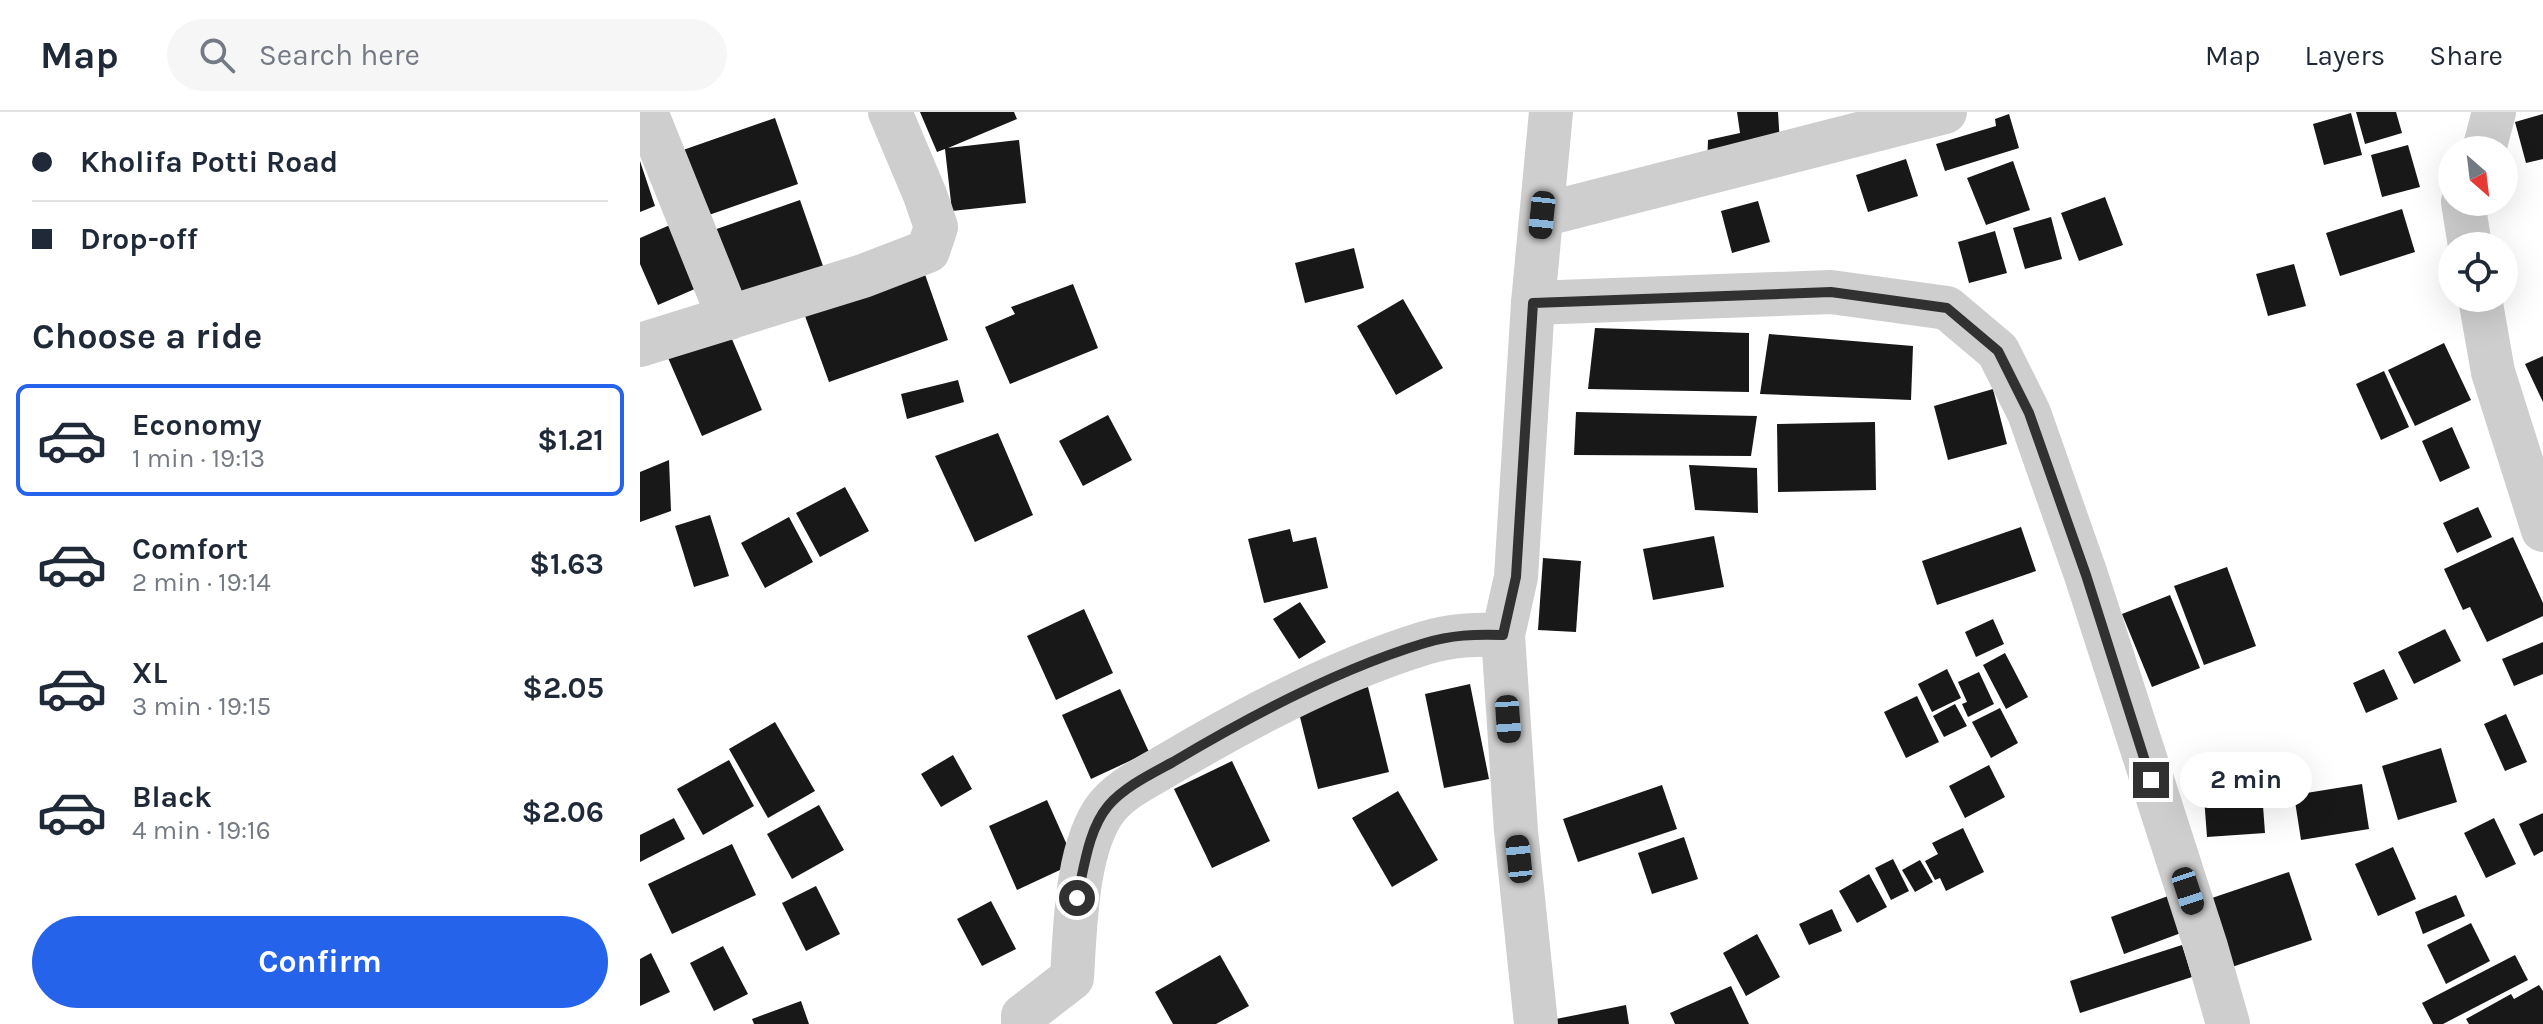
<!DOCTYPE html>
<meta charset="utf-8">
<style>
:root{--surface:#fff;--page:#f6f6f7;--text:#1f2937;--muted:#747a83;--line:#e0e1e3;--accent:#2563eb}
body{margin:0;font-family:Karla,sans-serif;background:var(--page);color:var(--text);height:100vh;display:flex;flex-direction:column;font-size:30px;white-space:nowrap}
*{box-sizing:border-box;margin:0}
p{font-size:26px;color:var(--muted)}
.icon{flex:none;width:44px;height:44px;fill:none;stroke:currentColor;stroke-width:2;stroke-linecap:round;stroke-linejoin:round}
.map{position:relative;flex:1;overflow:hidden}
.drawer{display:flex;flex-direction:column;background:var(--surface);width:640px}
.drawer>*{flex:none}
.top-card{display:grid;align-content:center;height:176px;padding:0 32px;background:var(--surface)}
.needle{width:52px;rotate:152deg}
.tools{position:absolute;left:1798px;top:24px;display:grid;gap:16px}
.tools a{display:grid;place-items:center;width:80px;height:80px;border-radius:50%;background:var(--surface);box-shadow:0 8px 32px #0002;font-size:40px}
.end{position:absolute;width:36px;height:36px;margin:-18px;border:10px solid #313131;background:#fff;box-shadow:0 0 0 4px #fff}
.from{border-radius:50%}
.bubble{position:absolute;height:56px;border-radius:28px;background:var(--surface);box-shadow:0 8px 32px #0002;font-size:26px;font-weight:700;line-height:56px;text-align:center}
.car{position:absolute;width:24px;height:48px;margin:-24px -12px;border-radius:10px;box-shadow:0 0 6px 2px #0007;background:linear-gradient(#222 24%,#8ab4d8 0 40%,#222 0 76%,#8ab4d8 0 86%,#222 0)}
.top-card b{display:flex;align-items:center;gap:28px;height:76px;font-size:30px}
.top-card b+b{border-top:2px solid var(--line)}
.top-card i{width:20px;height:20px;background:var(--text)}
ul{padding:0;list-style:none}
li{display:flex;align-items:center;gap:24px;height:112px;margin:0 16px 12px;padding:0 16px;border:4px solid transparent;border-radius:12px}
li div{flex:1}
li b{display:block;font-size:30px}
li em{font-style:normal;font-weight:700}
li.current{border-color:var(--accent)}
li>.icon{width:72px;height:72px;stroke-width:1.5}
h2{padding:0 32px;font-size:36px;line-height:96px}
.primary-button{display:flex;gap:16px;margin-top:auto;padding:16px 32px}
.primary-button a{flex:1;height:92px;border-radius:48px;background:var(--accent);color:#fff;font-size:32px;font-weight:700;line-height:92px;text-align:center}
header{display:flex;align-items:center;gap:48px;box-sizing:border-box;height:112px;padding:0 40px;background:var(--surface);border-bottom:2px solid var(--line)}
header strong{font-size:38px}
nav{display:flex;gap:44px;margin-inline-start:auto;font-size:28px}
.search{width:560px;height:72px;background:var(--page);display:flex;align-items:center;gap:20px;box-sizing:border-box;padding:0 28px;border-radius:44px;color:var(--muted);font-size:30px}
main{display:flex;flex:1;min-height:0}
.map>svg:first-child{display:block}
.building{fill:#181818}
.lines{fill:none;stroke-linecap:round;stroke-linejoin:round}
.minor{stroke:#cecece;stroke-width:44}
.route{stroke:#313131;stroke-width:10}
</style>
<header>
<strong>Map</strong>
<div class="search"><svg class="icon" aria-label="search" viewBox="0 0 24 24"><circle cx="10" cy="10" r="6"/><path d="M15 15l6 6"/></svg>Search here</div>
<nav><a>Map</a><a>Layers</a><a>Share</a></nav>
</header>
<main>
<section class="drawer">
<div class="top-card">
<b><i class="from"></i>Kholifa Potti Road</b>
<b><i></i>Drop-off</b>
</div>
<h2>Choose a ride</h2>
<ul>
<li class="current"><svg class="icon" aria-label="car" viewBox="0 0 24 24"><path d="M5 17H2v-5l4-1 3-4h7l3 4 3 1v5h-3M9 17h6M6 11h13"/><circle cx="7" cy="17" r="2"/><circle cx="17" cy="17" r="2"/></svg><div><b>Economy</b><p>1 min · 19:13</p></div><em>$1.21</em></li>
<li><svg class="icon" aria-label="car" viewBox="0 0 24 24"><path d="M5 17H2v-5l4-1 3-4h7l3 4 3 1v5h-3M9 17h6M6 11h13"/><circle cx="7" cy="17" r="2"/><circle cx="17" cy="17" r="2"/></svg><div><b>Comfort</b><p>2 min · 19:14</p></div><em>$1.63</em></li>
<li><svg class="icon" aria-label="car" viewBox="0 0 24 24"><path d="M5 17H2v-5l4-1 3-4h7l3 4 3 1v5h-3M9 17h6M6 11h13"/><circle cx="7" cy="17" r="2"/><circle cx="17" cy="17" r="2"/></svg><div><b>XL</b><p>3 min · 19:15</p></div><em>$2.05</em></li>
<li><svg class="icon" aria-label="car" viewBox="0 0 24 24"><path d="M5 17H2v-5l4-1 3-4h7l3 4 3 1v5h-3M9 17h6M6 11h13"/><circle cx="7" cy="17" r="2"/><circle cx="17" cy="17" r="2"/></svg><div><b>Black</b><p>4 min · 19:16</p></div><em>$2.06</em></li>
</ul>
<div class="primary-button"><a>Confirm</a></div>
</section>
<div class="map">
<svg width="1903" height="912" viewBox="0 0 1903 912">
<rect width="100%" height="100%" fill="#fff"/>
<g class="building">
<path d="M280,0H374L377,7L308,36L379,28L386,91L312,99L305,37L297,40Z"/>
<path d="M1097,0H1138L1140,32L1067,54L1068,28L1100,21Z"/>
<path d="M1716,0H1756L1762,21L1725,32Z"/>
<path d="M1711,1L1722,43L1684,53L1673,12Z"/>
<path d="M1369,2L1379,36L1305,59L1296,32L1356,14L1355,7Z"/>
<path d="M1903,2V47L1886,51L1875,10Z"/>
<path d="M135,6L158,72L66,104L43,38Z"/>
<path d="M1768,33L1780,75L1742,85L1731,43Z"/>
<path d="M1266,47L1278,84L1228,100L1216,63Z"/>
<path d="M0,49L15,94L0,100Z"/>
<path d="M1373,49L1390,98L1346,113L1327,66Z"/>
<path d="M1465,85L1483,133L1439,149L1421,101Z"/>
<path d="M160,88L183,154L91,185L68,120Z"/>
<path d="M1118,89L1130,130L1092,141L1081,99Z"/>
<path d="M1762,97L1775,140L1700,164L1686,121Z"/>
<path d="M1411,105L1422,147L1385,157L1373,116Z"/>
<path d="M30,113L57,176L18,193L0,152V126Z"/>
<path d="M1355,119L1367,161L1329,171L1318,130Z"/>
<path d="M714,136L724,176L665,191L655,151Z"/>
<path d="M281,151L308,228L189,270L161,193Z"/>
<path d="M1654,152L1666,194L1628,204L1616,162Z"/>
<path d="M433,172L458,236L370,272L345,215L375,202L371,195Z"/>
<path d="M763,187L803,256L756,283L717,214Z"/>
<path d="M86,213L122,298L62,324L25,239Z"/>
<path d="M955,216L1109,221V280L948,277Z"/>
<path d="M1129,222L1273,234L1271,288L1120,282Z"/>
<path d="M1804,231L1831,288L1775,314L1748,258Z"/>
<path d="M1903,244V290L1885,252Z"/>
<path d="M1744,259L1769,315L1741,328L1716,272Z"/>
<path d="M318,268L324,290L267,307L261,282Z"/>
<path d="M1353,277L1367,332L1308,348L1294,294Z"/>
<path d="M936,300L1117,304L1111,344L934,343Z"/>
<path d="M468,303L492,348L443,374L419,329Z"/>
<path d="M1235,310L1236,378L1138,380L1137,312Z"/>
<path d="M1812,315L1830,356L1800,370L1782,329Z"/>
<path d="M358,321L393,403L335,430L295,344Z"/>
<path d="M29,348L31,399L0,410V360Z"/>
<path d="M1049,353L1117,356L1118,401L1055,398Z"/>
<path d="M205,375L229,419L180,445L156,401Z"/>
<path d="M1838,395L1852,425L1817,441L1803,411Z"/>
<path d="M70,403L89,464L54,475L35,414Z"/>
<path d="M149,405L173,450L125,476L101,431Z"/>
<path d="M1381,415L1396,459L1297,493L1282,449Z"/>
<path d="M650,417L653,430L676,425L688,476L624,491L608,427Z"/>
<path d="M1074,424L1084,475L1013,488L1003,437Z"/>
<path d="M1873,425L1903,491V504L1847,530L1830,495L1823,498L1804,457Z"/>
<path d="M903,446L941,449L936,520L898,518Z"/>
<path d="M1587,455L1616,534L1564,553L1534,474Z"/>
<path d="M1530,483L1560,556L1512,575L1482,502Z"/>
<path d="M660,490L686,530L659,547L633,507Z"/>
<path d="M444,497L473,561L416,588L387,524Z"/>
<path d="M1353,507L1364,532L1336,545L1325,520Z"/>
<path d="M1805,517L1821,549L1774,572L1758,540Z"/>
<path d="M1903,530V562L1874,574L1862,547Z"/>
<path d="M1365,541L1388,585L1366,597L1343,553Z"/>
<path d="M1307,557L1321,586L1292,600L1278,572Z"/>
<path d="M1744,557L1758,587L1726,601L1713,571Z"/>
<path d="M1339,560L1354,592L1328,605L1322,592L1327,590L1318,570Z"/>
<path d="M830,572L849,667L804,676L785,582Z"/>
<path d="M728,575L749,660L678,677L657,593Z"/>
<path d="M480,577L509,640L451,667L422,603Z"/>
<path d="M1277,584L1299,630L1266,646L1244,600Z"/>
<path d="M1315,592L1327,614L1304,625L1293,604Z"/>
<path d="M1360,596L1378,631L1351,646L1332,610Z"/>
<path d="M1866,602L1887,650L1865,659L1844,612Z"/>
<path d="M135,610L175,679L128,706L89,637Z"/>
<path d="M1801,636L1817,690L1758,708L1742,654Z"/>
<path d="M313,643L332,677L301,695L281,662Z"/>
<path d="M89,648L114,694L63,723L37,677Z"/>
<path d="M592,649L630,729L572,756L534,677Z"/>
<path d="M1349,653L1365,685L1325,706L1309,674Z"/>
<path d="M1722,672L1729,717L1661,728L1654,683Z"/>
<path d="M1022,673L1037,717L938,750L923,707Z"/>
<path d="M758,679L798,748L752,775L712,706Z"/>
<path d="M1622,680L1625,721L1567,725L1564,685Z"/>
<path d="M407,688L435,751L377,778L349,714Z"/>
<path d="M179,693L204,738L152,767L127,722Z"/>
<path d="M1903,701V739L1894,744L1879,712Z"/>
<path d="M34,706L45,727L0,750V723Z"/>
<path d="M1854,706L1876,752L1846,766L1824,721Z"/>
<path d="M1323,716L1344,760L1306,779L1300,766L1295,768L1285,749L1298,742L1292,731Z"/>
<path d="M1044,725L1058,767L1012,782L998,741Z"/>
<path d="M92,732L116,783L32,822L8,772Z"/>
<path d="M1753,735L1776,787L1738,804L1715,752Z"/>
<path d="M1253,747L1269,779L1251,788L1235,756Z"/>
<path d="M1280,748L1293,770L1275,780L1262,758Z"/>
<path d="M1649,760L1672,828L1592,855L1569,787Z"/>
<path d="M1229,762L1247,795L1217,811L1199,779Z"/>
<path d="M176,774L200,822L166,839L142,791Z"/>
<path d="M1816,783L1825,804L1783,822L1775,800Z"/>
<path d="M1528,784L1541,821L1484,842L1471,805Z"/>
<path d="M351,789L376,837L342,854L317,807Z"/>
<path d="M1192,797L1202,819L1169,833L1159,812Z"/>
<path d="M1831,811L1850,849L1806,872L1787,833Z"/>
<path d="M1117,822L1140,865L1106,884L1083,841Z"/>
<path d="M1542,833L1552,865L1440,901L1430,869Z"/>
<path d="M83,834L108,882L74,899L50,851Z"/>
<path d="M11,841L30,880L0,894V847Z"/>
<path d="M580,843L609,894L576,912H533L515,880Z"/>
<path d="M1875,843L1888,868L1803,912H1793L1782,891Z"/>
<path d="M1899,873L1903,879V912H1829L1826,907L1871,882L1874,887Z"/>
<path d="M1091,874L1109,912H1035L1030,901Z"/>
<path d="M161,889L169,912H114L112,907Z"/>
<path d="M986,893L989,912H912L911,908Z"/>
</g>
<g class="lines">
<g class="minor">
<path d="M6,0L89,206"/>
<path d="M1844,38L1854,0"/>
<path d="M1823,90L1830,134"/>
<path d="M902,103L1305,0"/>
<path d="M1840,186L1853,260L1903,418"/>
<path d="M893,191L1191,180L1307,196L1358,239L1389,301L1446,463L1566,835L1588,912"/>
<path d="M0,233L223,164L288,139L296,115L285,83L250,0"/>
<path d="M383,912V904L432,866C435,818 436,734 467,695C481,677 507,665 527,653C606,606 696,558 785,531C811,523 835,522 863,523"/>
<path d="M896,912L876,719L863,523L876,465L893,191L911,0"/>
</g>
</g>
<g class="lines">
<path class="route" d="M437,786C444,757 448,718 468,694C484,675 511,662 533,650C610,604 698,557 785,531C811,523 835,522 863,523L876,465L893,191L1191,180L1307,196L1358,239L1389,301L1446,463L1511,668"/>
</g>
</svg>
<div class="tools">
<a><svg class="needle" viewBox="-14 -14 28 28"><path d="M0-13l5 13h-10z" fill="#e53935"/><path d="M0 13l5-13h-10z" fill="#747a83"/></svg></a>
<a><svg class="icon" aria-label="locate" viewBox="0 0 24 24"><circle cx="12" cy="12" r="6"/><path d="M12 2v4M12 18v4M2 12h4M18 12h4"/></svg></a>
</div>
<i class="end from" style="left:437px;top:786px"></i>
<i class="end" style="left:1511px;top:668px"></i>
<div class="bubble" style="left:1540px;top:640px;width:132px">2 min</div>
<i class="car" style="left:902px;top:103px;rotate:186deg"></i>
<i class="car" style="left:868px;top:607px;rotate:176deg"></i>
<i class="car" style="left:879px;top:747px;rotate:354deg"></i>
<i class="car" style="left:1548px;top:779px;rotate:162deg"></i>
</div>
</main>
